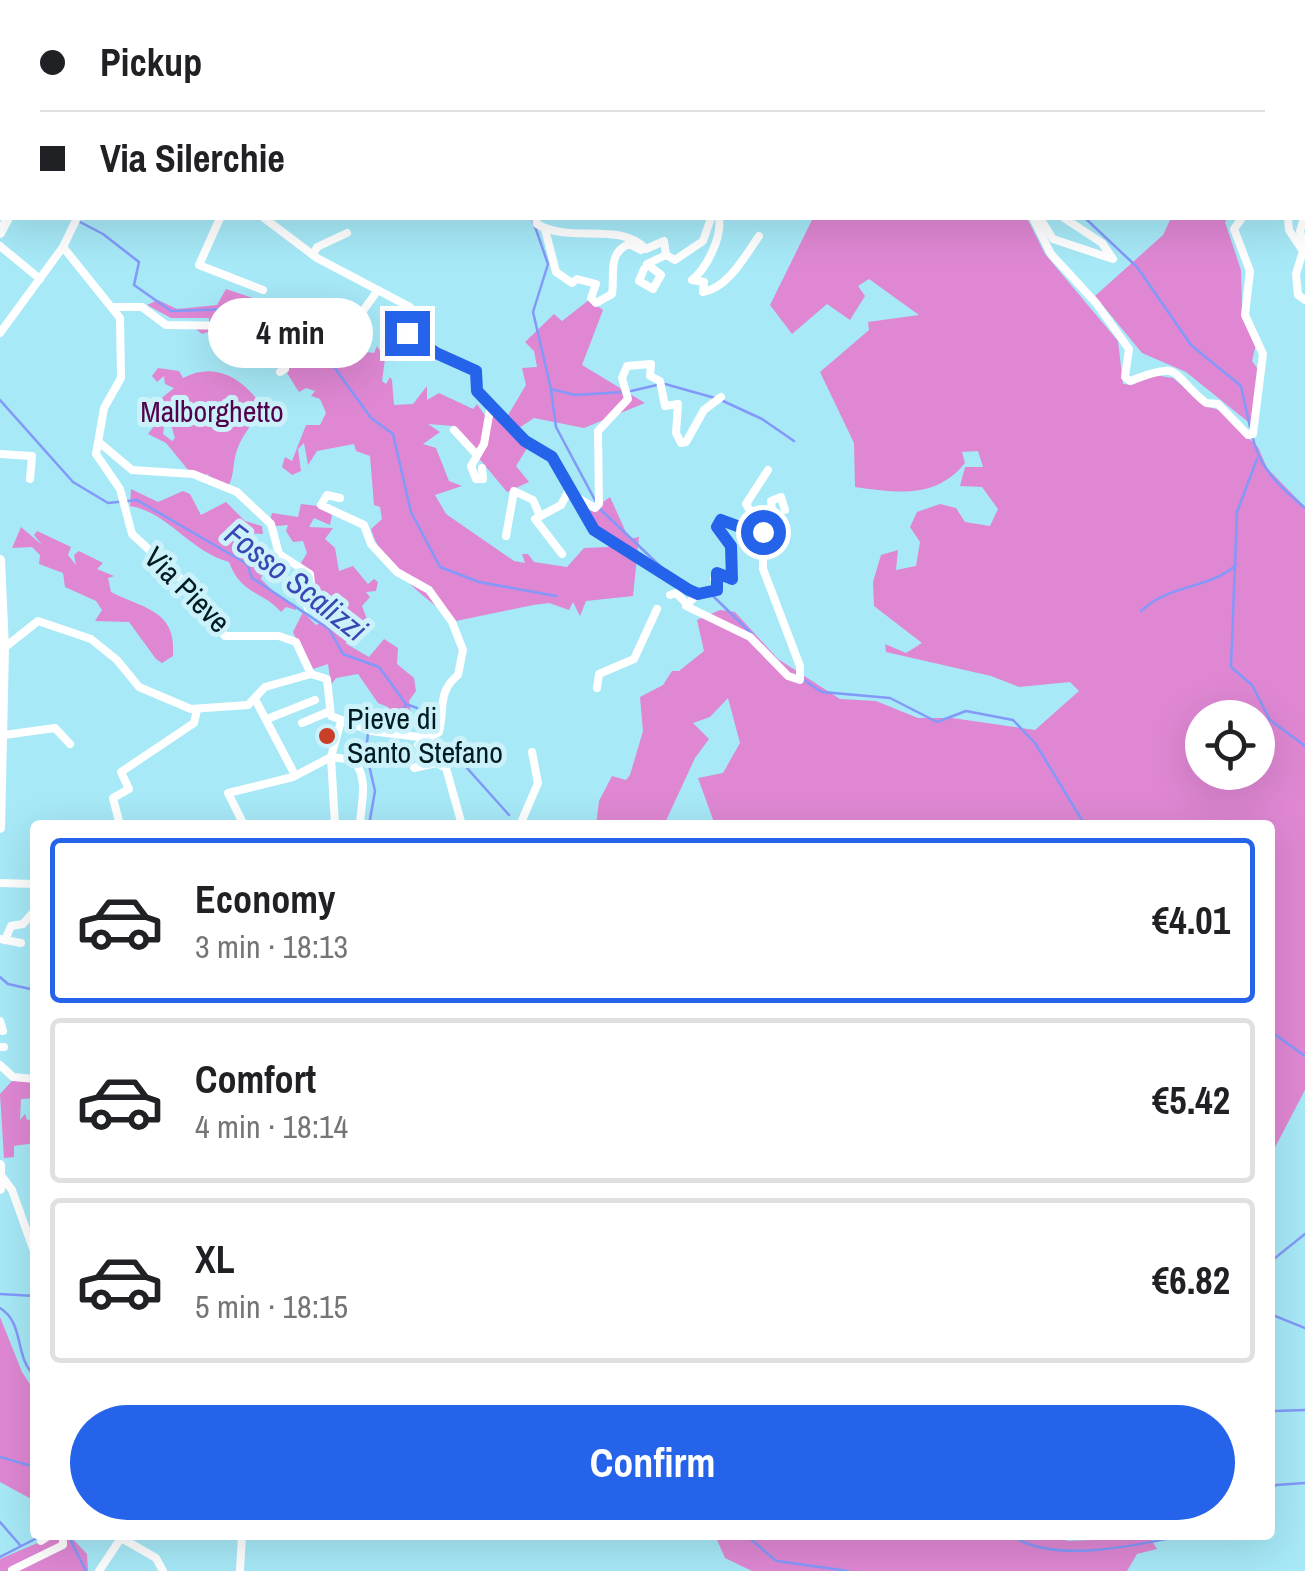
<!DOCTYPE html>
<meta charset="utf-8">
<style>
:root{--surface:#fff;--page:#f2f2f2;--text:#202124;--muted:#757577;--line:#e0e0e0;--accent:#2563eb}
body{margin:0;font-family:"Archivo Narrow",sans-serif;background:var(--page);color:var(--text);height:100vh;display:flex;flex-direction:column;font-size:38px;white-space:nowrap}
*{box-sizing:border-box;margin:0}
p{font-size:32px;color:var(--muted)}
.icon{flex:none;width:55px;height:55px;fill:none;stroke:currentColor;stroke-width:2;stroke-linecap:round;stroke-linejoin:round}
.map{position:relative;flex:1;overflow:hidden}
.panel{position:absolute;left:30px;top:820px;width:1245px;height:720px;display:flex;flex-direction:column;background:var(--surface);border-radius:10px;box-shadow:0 10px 40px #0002}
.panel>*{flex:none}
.top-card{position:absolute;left:0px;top:0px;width:1305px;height:220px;box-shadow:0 10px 40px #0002;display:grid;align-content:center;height:220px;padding:0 40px;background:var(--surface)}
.tools{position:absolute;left:1185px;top:700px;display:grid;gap:20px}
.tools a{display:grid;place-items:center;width:90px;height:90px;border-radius:50%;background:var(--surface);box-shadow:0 10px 40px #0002;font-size:50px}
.end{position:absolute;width:45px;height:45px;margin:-22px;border:12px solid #2563eb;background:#fff;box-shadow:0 0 0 5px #fff}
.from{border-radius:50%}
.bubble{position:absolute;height:70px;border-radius:35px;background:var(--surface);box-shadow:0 10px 40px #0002;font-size:32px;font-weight:800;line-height:70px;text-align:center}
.top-card b{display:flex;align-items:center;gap:35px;height:95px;font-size:38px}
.top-card b+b{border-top:2px solid var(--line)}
.top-card i{width:25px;height:25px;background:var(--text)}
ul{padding:18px 0 0;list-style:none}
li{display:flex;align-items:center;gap:30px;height:165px;margin:0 20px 15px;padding:0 20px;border:5px solid var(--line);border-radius:10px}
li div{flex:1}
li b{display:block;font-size:38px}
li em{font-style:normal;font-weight:800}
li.active{border-color:var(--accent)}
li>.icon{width:90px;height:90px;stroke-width:1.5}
.button{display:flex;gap:20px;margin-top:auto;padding:20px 40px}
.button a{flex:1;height:115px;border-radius:60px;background:var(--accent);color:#fff;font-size:40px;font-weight:800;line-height:115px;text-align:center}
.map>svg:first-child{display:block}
.green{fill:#df87d3;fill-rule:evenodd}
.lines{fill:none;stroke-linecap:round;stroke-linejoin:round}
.stream{stroke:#8299f9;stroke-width:2.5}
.minor{stroke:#fff;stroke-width:8}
.major{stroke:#fff;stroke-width:10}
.route{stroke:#2563eb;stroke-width:12}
.poi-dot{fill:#c93e26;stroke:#cbf2fa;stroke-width:4}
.labels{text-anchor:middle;stroke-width:10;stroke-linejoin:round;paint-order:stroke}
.park-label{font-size:30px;fill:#53004d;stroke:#cbf2fa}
.street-label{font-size:30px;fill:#011b21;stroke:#cbf2fa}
.poi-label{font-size:30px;fill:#011b21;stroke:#cbf2fa;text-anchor:start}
.water-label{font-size:32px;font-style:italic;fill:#3946b4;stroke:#cbf2fa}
</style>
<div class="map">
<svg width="1305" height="1571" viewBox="0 0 1305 1571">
<rect width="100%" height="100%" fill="#a7e9f7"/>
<g class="green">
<path d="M813,218H1027L1045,254L1118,341L1123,384L1132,385L1154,375L1173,378L1206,406L1219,410L1258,447L1267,468L1305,507V1090L1270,1157V825H715L698,778L723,773L740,743L728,698L710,717L693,723L709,739L695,758L664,825H596L599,801L612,776L626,780L630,775L643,731L640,697L663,685L672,671H679L704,651L697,620L720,610L735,612L778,659L840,699L876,701L918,718H952L1035,730L1079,691L1070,682L1019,687L991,676L886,652L885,644L906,653L922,643L874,606L873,582L881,555L898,550L896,570L916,566L920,542L910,527L917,512L940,504L956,508L965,522L990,526L998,509L982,487L960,486L965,467H983L978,451L962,452L965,463C936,499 897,493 855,487L854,443L820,372L869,330L868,322L919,315L869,279L858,286L865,296L850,320L827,304L792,334L770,305ZM1202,718H1258V772H1202Z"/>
<path d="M1171,218H1228L1225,222L1241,270L1242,307L1256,344L1252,361L1260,372L1252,425L1186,372L1142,353L1095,296L1163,235Z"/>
<path d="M226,289L253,298L251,307L256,312L266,307L276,318L279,316L306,349L327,353L341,339L329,329L322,335L316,317L320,314L330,315V320L350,326L364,337L366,352L374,353L377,346L385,359L382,381L386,384L390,377L392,380L394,405L413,404L427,386V400L439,393L473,409L477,404L486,417L493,407L507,417L526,385L522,368L537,367L534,351L525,342L554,314L562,321L589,300L603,310L582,365L645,403L584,428L534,418L516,430L529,445L516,466L529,482L507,492L477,456V450L453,426L428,424L440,432L423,444L436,448L449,481L462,486L435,495L446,514L514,561L525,563L522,554H528L534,562L567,567L584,548L609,547L586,514L610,497L629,539L639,537L633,596L586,601L580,616L573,602L569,610L549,603L533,605L456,621C426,599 381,565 371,529L382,519L380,507L374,505L370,456L356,451L354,444L317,451L308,465L304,443L298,449L301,471L292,475L282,467L285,457L292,461L306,425H320L326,413L320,399L311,396L315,391L306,388L299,392C285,369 275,353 253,328L235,336L215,330L202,334L191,325L209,323V318H171L147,305L158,300L177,309L217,305Z"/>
<path d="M158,368L179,371L183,378C212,363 237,375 256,398C261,421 243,430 237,450C232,464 235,479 226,489L205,482L209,474L188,478L189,471L166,443L148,434L160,418L165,421L163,434L172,441L175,438L166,408L158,401L174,388L165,384L164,376L157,382L152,376Z"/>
<path d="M131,489L158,502L183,491L190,494L201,515L226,502L245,521L262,526L263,534L245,533L247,543L257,547L250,551L267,560L261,579L279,597L296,605V610L286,607L281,612C263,591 241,595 229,562C189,551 168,512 130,506Z"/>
<path d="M301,504L326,507L332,515L330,525L314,518L309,527L333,528L325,539L335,548L339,571L353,566L368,584L374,579L378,582L376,591L366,592L370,597L362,606L368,622L364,635L345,643L369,657L384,639L398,648L397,664L414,678L416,691L409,701L411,713L395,731L365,723L391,717L388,707L378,703L358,674L336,678L331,685L328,664L310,670L293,632L303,612L316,625L328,620L301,600L300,592L314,578L301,563L307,553L303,541L293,542L286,531L288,525L276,526L270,521L272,513L298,517Z"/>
<path d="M21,527L42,545L34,535L37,531L71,547L68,555L76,565L74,555L79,551L103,563L97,569L114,576L108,578L111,592C144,609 177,610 173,656L162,663L156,659L129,622L95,621L102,610L96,601L65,587L63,573L39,564L40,555L32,547L12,548Z"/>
<path d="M12,1081H35L30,1085L35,1098L21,1099L20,1120L25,1114L27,1120L33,1119L35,1112V1143L14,1146V1157L4,1158L0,1094Z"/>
<path d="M0,1317L22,1372L35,1392V1501L0,1482Z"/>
<path d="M42,1535H69L87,1554L88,1571H0V1559L42,1541Z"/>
<path d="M715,1535H1063L1067,1541L1150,1538L1157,1549L1137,1554L1127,1571H752L725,1558Z"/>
</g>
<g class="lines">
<g class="stream">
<path d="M215,0L221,2"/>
<path d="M58,2V0"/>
<path d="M224,2L226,0"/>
<path d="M958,2L959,0"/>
<path d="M0,156L2,157"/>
<path d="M0,191L2,189"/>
<path d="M532,218L548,264L533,312L551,389L575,395L623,392"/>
<path d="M1085,218L1137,267L1191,345L1241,386L1250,427"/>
<path d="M80,222L103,234L139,262L134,285L171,311L232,309L276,323L293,346L334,367L371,418L393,434L411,512L440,567L479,582L556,596"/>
<path d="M665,384L715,398"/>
<path d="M551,390L556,427L596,502"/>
<path d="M631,391L657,385"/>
<path d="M0,400L73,482L108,503L137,500L247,564L252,578L329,629L343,654L379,667L406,704L417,708"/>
<path d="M723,401L762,419L794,441"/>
<path d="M1252,435C1259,468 1279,486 1305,508"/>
<path d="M1257,459L1237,512L1231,667L1252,685L1270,720L1305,746"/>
<path d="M600,509L660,566"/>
<path d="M713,596L752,634"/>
<path d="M1141,611C1171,583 1208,590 1236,565"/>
<path d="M802,679L822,692L890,698L937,722L966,711L1013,720L1035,743L1085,825"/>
<path d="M423,714L435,730"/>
<path d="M371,726L392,725L406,705"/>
<path d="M368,733L366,752L375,791L369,825"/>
<path d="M450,749L509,815"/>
<path d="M0,977L8,984L35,990"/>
<path d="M1270,1031L1305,1056"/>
<path d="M1270,1262L1305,1234"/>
<path d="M0,1294L35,1296"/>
<path d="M0,1308C25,1323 14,1358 35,1376"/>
<path d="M1270,1314L1305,1328"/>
<path d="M34,1377L35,1400"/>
<path d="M1270,1407L1274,1411L1305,1410"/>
<path d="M0,1457L35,1467"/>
<path d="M1270,1490L1276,1485L1305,1483"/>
<path d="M0,1522L20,1545"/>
<path d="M68,1535L86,1571"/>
<path d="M746,1535L775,1560"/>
<path d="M1011,1535C1053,1565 1138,1545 1185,1535"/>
<path d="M0,1557L37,1538"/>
<path d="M777,1561L848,1571"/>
</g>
<g class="minor">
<path d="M765,0L767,2"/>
<path d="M51,2V0"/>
<path d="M91,2L92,0"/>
<path d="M162,2L163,0"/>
<path d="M256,2V0"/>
<path d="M337,2L339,0"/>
<path d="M391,2L392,0"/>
<path d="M612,2L616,0"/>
<path d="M627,2L631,0"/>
<path d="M724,2L728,0"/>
<path d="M929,2L930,0"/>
<path d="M0,132L2,128"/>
<path d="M220,218L199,265L263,290"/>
<path d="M264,218L317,258L410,307L399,327L436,353L475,371L477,391L525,441L553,457L594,530L697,594L686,606L750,637L788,676L800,680V666L763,569V532L746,504L768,470"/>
<path d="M536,218L537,224C569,244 621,221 646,249L664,241L666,255L675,260L703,241L711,218"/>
<path d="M719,218C722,237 707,268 692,280L704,282L703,292C728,288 745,256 759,236"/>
<path d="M1033,218L1051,254L1096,303L1129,349L1125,377L1130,381C1184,360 1169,373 1206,403L1218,404L1248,435L1253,434L1263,354L1245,315L1250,271L1234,229L1242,218"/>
<path d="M1040,218L1053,239L1113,259L1102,243L1064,218"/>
<path d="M1288,218L1289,230L1303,251L1296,274L1298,295L1305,300"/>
<path d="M545,229L556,272L572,283L577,279L596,284L591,298L596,303L612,294C615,275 607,253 629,244L641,250"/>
<path d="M1303,244L1300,231L1305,215"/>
<path d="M0,246L40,279"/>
<path d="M63,247L120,318L121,378L104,408L96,454L120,489L132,534L182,580L225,636H279L296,642L311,674L327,679L331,716L371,731L427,738"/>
<path d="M313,255L317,247L347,233"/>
<path d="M644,269L639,281L653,289L661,275L647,264L666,255"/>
<path d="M114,307H142L166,325L247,326L263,333L285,369L280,372"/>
<path d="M0,333L63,247L77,218"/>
<path d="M360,336L355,322L378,290"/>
<path d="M454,430L477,455"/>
<path d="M100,443L132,470L193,474L237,492L271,524L279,554L310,574L311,584L302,597L308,608"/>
<path d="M0,454L32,456L30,479"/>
<path d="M482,468L483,479H476L471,466L484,444L491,404"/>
<path d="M571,494L595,508L599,504L598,431L628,399L622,378L627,366L651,364L650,376L660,381L665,406L678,404L676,433L681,443L686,442L704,410L721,397"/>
<path d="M340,498L327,495L321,505L364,525L371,544L397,572L429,590L452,622L463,650L458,675C437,692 445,708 439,732L418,745L440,744L448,750L414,768L436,763L446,768L462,825"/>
<path d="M759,518L775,535L771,501L781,497L785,510"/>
<path d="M506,536L514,491L533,500L540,516"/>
<path d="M562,554L535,519L561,505L569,490"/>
<path d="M697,594L718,588L714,579L717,573L728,580L734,576L731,546L717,527L721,520L764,536"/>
<path d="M670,595L676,593L685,602"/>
<path d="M4,648L38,621L91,639L117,660L139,687L191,709L248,705L265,687L311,674"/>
<path d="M597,688L599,674L634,659L657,609"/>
<path d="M255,699L295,775"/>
<path d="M267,719L315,700"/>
<path d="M302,723L328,712"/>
<path d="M4,735L55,728L70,744"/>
<path d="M331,757L354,760C369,780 361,802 360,825"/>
<path d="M120,825L113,798L129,789L121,772L194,723L197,710"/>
<path d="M244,825L228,793L293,777L331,757"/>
<path d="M335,825L331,757L341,721"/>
<path d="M520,825L538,783L532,752"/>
<path d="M0,883L35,884"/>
<path d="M0,939L21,943"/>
<path d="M5,940L11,926L23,924L35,910"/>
<path d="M0,1021L3,1031"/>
<path d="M0,1047H4"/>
<path d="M0,1065L13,1077L35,1079"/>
<path d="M3,1178L12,1190L35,1254"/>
<path d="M34,1520L35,1521"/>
<path d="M35,1531V1534"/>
<path d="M41,1535V1541L50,1535"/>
<path d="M116,1535L156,1558L163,1571"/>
<path d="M12,1570L63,1545V1535"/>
<path d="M99,1571L123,1535"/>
<path d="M240,1571L242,1535"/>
</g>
<g class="major">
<path d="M63,2V0"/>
<path d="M0,233L8,218"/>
<path d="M0,560L4,648L0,828"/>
<path d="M0,1165V1189"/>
</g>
</g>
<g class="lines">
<path class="route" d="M407,333L436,353L476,371L477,391L525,441L552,457L594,530L689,590L698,594L717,590V573L732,579L731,546L717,527L721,520L764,536L763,532"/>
</g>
<circle class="poi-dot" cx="327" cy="736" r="10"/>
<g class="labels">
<g class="park-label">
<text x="212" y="422">Malborghetto</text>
</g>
<g class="street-label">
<text transform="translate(187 590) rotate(45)" y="10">Via Pieve</text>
</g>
<g class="poi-label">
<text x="347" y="729">Pieve di<tspan x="347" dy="34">Santo Stefano</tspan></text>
</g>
<g class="water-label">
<text transform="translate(296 582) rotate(38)" y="11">Fosso Scalizzi</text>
</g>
</g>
</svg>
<div class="tools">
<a><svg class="icon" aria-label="locate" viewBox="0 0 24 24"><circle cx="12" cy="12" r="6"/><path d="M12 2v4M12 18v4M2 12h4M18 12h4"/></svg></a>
</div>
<i class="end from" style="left:763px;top:532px"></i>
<i class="end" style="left:407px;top:333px"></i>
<div class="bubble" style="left:208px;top:298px;width:165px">4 min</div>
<div class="top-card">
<b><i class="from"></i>Pickup</b>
<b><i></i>Via Silerchie</b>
</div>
<section class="panel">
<ul>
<li class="active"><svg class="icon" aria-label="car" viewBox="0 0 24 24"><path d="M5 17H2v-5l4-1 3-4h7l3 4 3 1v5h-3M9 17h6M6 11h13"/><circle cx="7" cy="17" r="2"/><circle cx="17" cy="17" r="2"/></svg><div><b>Economy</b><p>3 min · 18:13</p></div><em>€4.01</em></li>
<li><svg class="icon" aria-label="car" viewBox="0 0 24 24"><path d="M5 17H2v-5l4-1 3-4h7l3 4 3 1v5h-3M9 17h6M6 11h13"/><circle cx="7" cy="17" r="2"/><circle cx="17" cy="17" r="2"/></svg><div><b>Comfort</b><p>4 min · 18:14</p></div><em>€5.42</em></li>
<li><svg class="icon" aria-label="car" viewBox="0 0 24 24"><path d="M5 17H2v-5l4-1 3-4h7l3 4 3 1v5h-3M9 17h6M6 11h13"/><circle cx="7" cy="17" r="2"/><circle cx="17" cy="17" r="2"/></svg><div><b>XL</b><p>5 min · 18:15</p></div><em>€6.82</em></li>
</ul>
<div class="button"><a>Confirm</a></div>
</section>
</div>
